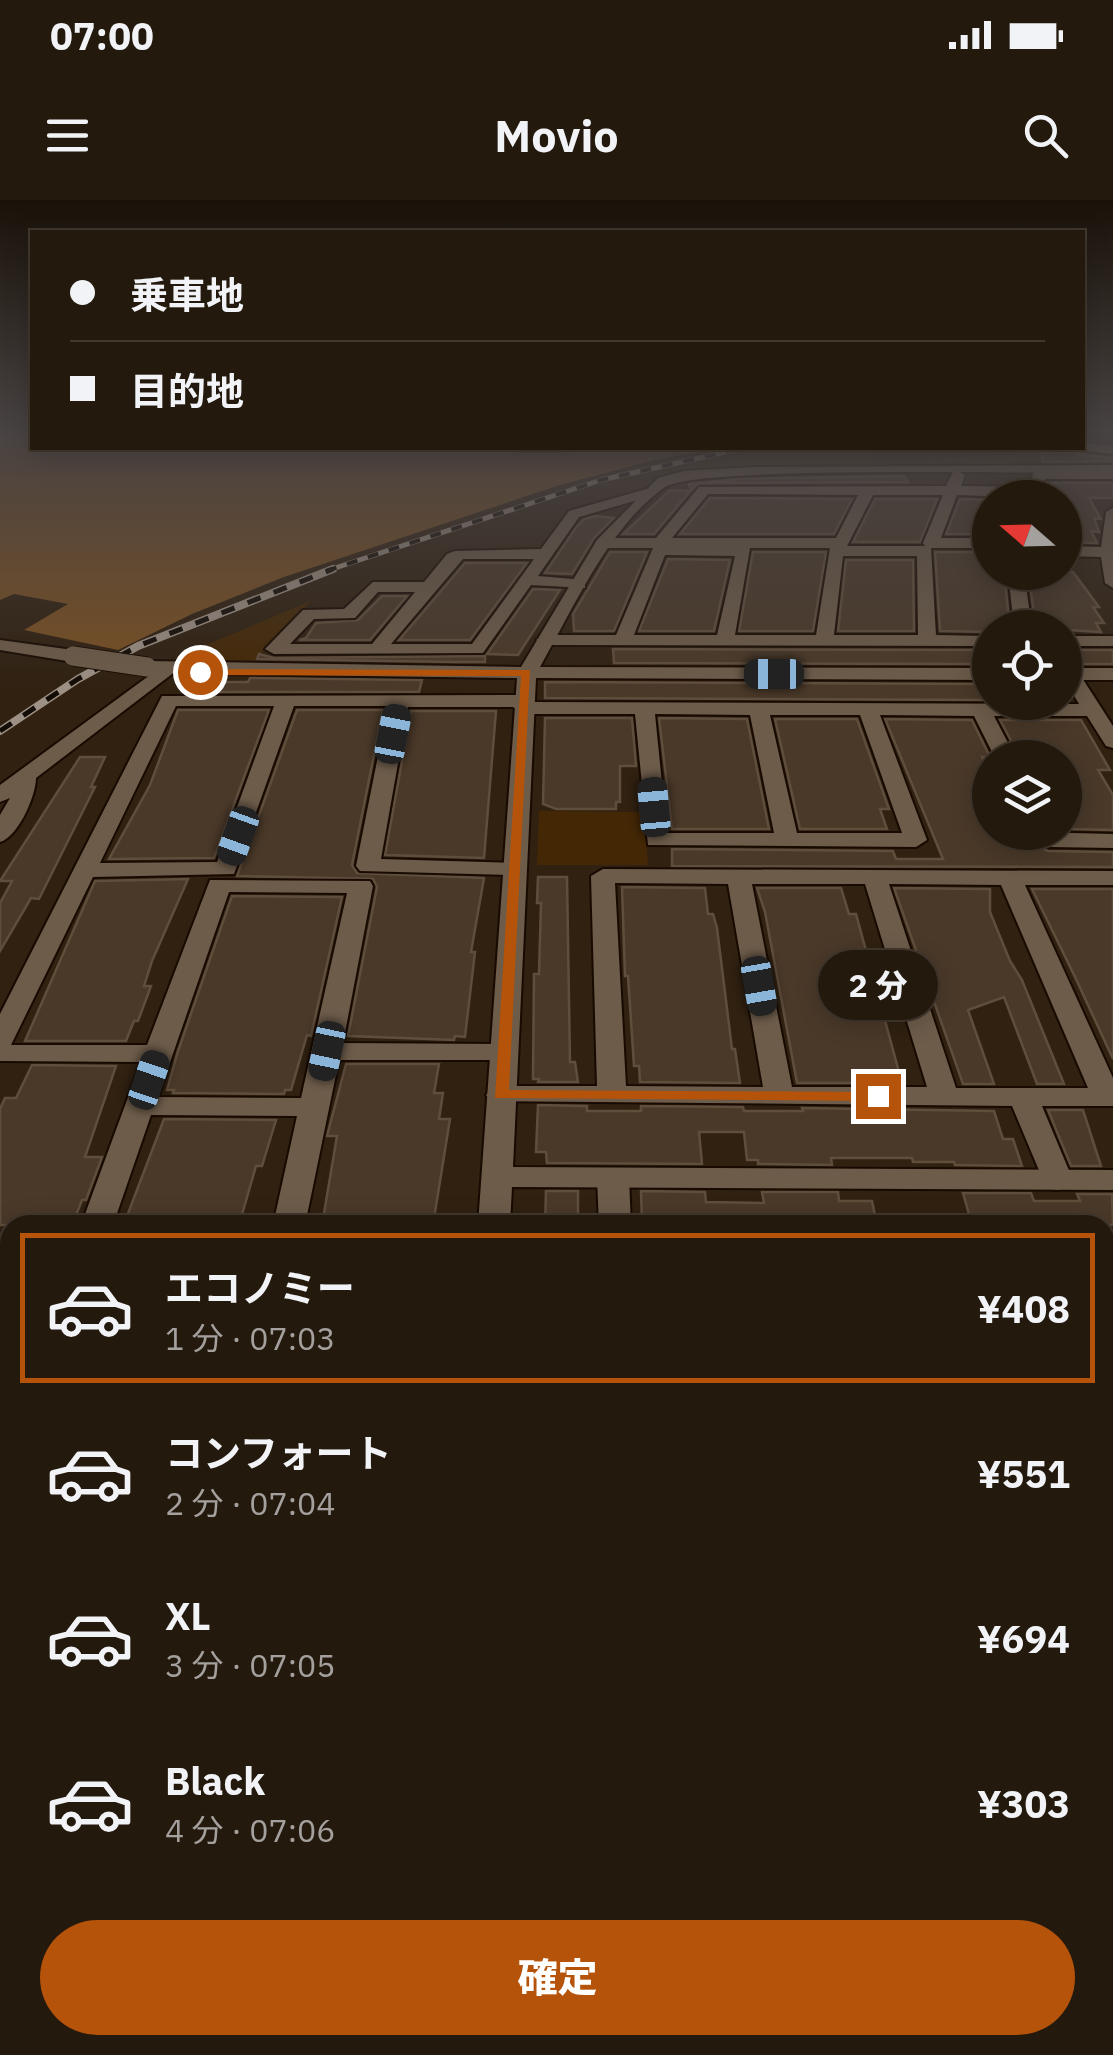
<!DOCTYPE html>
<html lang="ja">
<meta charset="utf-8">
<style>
:root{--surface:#24190d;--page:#2c2216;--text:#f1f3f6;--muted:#a3a09d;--line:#41382e;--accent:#b45309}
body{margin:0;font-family:"IBM Plex Sans","Noto Sans JP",sans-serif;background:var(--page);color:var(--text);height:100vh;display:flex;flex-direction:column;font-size:38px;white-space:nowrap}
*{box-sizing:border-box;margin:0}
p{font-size:32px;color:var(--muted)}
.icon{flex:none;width:55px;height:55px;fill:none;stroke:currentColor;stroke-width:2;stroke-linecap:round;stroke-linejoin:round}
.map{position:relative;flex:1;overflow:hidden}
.drawer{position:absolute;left:0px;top:1015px;width:1115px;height:840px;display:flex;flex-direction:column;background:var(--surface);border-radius:30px 30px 0 0;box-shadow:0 5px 25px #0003,0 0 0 2px var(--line)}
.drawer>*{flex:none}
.hud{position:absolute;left:30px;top:30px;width:1055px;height:220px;border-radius:0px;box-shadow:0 5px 25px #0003,0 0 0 2px var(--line);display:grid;align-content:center;height:220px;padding:0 40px;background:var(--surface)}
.needle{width:65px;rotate:290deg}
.buttons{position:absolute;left:972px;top:280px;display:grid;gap:20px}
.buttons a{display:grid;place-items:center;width:110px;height:110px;border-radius:50%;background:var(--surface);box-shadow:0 5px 25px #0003,0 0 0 2px var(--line);font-size:50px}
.end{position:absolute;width:45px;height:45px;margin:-22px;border:12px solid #b45309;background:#fff;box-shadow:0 0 0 5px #fff}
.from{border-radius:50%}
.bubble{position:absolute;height:70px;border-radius:35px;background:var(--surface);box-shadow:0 5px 25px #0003,0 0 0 2px var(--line);font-size:32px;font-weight:800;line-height:70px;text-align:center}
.car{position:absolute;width:30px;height:60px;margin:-30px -15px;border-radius:12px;box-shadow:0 0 8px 2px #0007;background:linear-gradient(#222 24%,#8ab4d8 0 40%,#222 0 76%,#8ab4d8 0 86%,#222 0)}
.hud b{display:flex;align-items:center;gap:35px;height:95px;font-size:38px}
.hud b+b{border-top:2px solid var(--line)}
.hud i{width:25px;height:25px;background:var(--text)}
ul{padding:18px 0 0;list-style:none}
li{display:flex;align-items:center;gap:30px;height:150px;margin:0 20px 15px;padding:0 20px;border:5px solid transparent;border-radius:0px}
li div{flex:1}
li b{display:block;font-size:38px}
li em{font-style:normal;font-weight:800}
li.selected{border-color:var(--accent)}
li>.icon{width:90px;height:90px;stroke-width:1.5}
.action{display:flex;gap:20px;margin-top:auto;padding:20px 40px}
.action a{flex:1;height:115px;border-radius:60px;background:var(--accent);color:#fff;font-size:40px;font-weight:800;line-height:115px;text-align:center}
.status{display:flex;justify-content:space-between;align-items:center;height:70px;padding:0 50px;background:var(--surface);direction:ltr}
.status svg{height:28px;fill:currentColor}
header{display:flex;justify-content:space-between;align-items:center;height:130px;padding:0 40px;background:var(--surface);font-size:45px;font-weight:800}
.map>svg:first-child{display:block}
.green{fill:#442806}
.forest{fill:#795023}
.building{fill:#4a3929;stroke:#604e3d;stroke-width:2.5}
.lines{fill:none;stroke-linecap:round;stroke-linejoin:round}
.minor-casing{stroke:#180a00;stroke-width:4}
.tertiary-casing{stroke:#180a00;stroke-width:4}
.minor{fill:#6d5c4a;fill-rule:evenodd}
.tertiary{fill:#6d5c4a;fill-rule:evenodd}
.rail-far1-casing{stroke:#9d9185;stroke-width:5}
.rail-casing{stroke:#9d9185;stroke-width:8}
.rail-far1{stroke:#130c06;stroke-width:4;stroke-dasharray:11;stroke-linecap:butt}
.rail{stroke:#130c06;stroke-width:5;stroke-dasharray:14;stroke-linecap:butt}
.tertiary-bridge-casing{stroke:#180a00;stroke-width:21;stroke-linecap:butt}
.tertiary-bridge{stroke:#6d5c4a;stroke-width:19}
.route{fill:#b45309}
</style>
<div class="status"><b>07:00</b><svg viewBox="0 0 49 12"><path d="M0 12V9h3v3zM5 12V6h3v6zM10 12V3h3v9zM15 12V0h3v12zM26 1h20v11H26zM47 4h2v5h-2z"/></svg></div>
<header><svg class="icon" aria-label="menu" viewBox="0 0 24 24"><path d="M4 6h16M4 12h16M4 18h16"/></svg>Movio<svg class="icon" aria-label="search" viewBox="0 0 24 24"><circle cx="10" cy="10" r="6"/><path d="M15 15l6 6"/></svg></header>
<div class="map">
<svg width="1113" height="1855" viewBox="0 0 1113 1855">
<rect width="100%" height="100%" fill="#302111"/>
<g class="green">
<path d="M771,249L863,250L878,261L1032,254L1113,261V266L687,271L682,268Z"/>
<path d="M311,401L250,465L180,463V459L199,448Z"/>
<path d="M539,611L644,612L648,665H537Z"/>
</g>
<path class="forest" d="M0,230H32V248H491L521,253L624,251L631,248H723L658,259L560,285L284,377L192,414L118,450L24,430L68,404L14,394L0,400Z"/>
<g class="building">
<path d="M1040,248H1074L1077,254L1113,258V261L1043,262Z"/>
<path d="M904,276L908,282L699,283L691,290L689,284H691L739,279Z"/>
<path d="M1048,283H1113V298H1089L1101,319L1094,318L1099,332L1091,331L1097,343L1065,342V298H1042Z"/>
<path d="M670,290L690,291L654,334H623Z"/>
<path d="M710,298L852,299L834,334H680Z"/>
<path d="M875,299H937L920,342H853Z"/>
<path d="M960,299L990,300V334H946Z"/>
<path d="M596,316L614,318L594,338L572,374L545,373L575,329L584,319Z"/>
<path d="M610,352H647L614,431H574L573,414Z"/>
<path d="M753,352H826L813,431H739Z"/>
<path d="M935,352H990V372H1004L1010,428H990V432L940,431Z"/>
<path d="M668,359L730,360L714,431H639Z"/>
<path d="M846,360H913L914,431H838Z"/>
<path d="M465,363H527L470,440H399Z"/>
<path d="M1028,372H1073L1099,407H1093L1104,423H1096L1101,432L1036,428Z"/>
<path d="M533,389L560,390L518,455L487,454Z"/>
<path d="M382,396H407L370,440H299L306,438L316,423L358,420Z"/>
<path d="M613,449L990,450V464L614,463Z"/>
<rect x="1065" y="450" width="48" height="14"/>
<path d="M259,454L274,458L485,456V462H456L257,459Z"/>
<path d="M250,478L422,480L419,492H206L212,482H248Z"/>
<path d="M545,482L990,484V500L545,498Z"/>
<path d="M178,510H269L214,658L109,659L150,585Z"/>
<path d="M297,510H383L352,665L357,673L484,678L471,752H475L465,837L455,836L454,840L348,836L377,687L373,679L237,676Z"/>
<path d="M411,511H496L484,658L385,655Z"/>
<path d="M545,518H632L636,566H620V602H616V609H556L543,604Z"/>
<path d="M659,518L747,519L769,629H672Z"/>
<path d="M775,519H857L889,609H880L887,629H800Z"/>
<path d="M885,519L972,520L990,557H982L990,573V632H1030L1038,647L1048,651L1113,652V667L672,666V649L893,651L896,659H943Z"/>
<path d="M1000,520H1081L1110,570H1098L1113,595V630L1065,629V556H1019Z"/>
<path d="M80,557H105L91,587H95L39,699L31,698L0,751V703L12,681H0Z"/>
<path d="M538,677H567L570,862H575L578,882H538L539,879H533L534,774H539L541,703H537Z"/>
<path d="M188,679L152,761L144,786H151L138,821H134L126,841H25L95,681Z"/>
<path d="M622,687L705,688L708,714H713L717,728L732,849H735L740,883L640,882L639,866H634L628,776H625Z"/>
<path d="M757,688H841L849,714H856L902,883H797L765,712Z"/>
<path d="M894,688L990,689V712L1010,761L1022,780L1064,884H1037L1004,797L968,810L994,884H963Z"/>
<path d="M1032,689H1113V859L1075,777Z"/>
<path d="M232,696L342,697L311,836L307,835L291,890H285L284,894L173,893L174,890H167L178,851Z"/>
<path d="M346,864H439L434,893H443L439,919H450L433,1025H322L337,936H327Z"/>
<path d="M32,865L116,866L85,957H102L86,1000H82L75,1018H41L38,1025H0V909L5,898H16Z"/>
<path d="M538,905L587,906V911H641V906L743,907L744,911H803L802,908L994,911L1003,939H1013L1022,966L955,965L954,962H913L912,958H831L832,965L758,964V960H747L744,932H699L702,964L547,963L546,952H536Z"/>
<path d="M1048,910H1083L1101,966H1071Z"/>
<path d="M164,919L276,920L262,966H256L239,1025L124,1024Z"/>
<path d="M546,991H578V1025H545Z"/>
<path d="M641,991L705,992L706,1002L764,1003L762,992H838L839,1001H872L877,1025H642Z"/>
<path d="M963,993H1031L1034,1001H1080L1077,994H1112L1113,1025H972Z"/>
</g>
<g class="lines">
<defs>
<g id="minor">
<path d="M1082,243L1113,246V254L1077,250Z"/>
<path d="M958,271L965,275L961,286L1028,287L1034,272L1039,271H1113V279H1045L1038,298L957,295L941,338H990V348H931L936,435L990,436V446L545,445L536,440L545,435H616L653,348H603L595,343L603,338H656L699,287L946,286L953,272ZM708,294L858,295L836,338H672ZM873,295H943L923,343L925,346H847ZM750,348H830L816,435H735ZM665,355L735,356L717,435H634ZM843,356H917L918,435H834Z"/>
<path d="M650,288L655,289V295L579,317L538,376L585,380V388L531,385L483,453L274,454L265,449L303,410L344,409L373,382H424L447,354L455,351L541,349L569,311ZM463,359H534L472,444H391ZM378,392H415L372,444H290L314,419L355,418Z"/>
<path d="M1113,308V388L1105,383L1101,357L1065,356V346L1101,347L1106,312Z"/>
<path d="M1008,372H1024L1032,428H1014Z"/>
<rect x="1065" y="436" width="48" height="10"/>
<path d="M165,464L174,470L172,474L36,578C36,596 18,637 0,642V615L10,598L0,602V585Z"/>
<path d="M1070,468L1077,470L1113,526V548L1106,546L1087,516H994L1016,558H995L974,516L880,515L927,640L916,647L648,645L635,514H522L513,507H408L381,659L521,663L525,668L513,675L360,671L356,666L388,506H294L234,674L93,677L11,845H147L210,680L370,681L373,686L343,843L502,844L512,846L516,852L512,858L502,860H339L305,1025H273L297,916L151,915L113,1025H81L141,862L0,861V814L162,496L522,495L531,502L1079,504L1065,481V470ZM176,506H274L217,662L100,663ZM655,514L750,515L774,633H667ZM770,515H860L902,633H797ZM229,692L347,693L301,898L158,897Z"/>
<path d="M1034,632L1113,634V648L1049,647L1041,645Z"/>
<path d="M603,669L1113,671V685H1025L1113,878V906H1042L1073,980L1068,987L1057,990L1046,987L1012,906L491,901L486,895L491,889L501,886H597L591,676ZM615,683L728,684L763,887L626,886ZM752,684H865L927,887H792ZM889,684L1001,685L1088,888H956Z"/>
<path d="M613,968L624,971L629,978L631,1025H599L597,978L602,971Z"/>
<rect x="1105" y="1067" width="8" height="24"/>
<rect x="0" y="1080" width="10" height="24"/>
<path d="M10,1214V1244L0,1247V1217Z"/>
<path d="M1105,1386L1113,1387V1423L1105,1422Z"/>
<path d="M1105,1501L1113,1502V1544L1105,1543Z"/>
<path d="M10,1655V1719L0,1723V1659Z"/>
<path d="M1113,1793V1855H1086L1082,1845H1105V1796Z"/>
<path d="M0,1805L10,1809V1845H76L80,1855H0Z"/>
<path d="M454,1845H509L505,1855H450Z"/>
<path d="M549,1845H611L615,1855H553Z"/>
<path d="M761,1845H814L810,1855H757Z"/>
</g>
<g id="tertiary">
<path d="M1113,265V273C1049,274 696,265 665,287C609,326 573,409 540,467L990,468V480L536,478L513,967L1113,970V990L512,987L510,1025H478L517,478L147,473L138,467L147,461L521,467L597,340L658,278L684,271L753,267Z"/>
<path d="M0,440L73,450L82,456L73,462L0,450Z"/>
<rect x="1065" y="468" width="48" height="12"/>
<path d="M109,1845H165L161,1855H105Z"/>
</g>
</defs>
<use href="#minor" class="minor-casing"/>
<use href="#tertiary" class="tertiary-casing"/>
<use href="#minor" class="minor"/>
<use href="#tertiary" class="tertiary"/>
<defs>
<path id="rail-far1" d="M326,371L601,280L744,248"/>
<path id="rail" d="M0,531L78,479L138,446L333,369"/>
</defs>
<use href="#rail-far1" class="rail-far1-casing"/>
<use href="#rail" class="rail-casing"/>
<use href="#rail-far1" class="rail-far1"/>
<use href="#rail" class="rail"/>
<defs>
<path id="tertiary-bridge" d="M73,456L147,467"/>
</defs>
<use href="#tertiary-bridge" class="tertiary-bridge-casing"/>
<use href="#tertiary-bridge" class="tertiary-bridge"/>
</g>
<linearGradient id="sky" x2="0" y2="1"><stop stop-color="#1a1209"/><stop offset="0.47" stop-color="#484343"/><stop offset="1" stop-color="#484343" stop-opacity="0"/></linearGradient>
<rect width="1113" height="490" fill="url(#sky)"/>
<path class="route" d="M197,469L530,470L509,890L878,892L886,896L878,901L495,898L521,476L200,475Z"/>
</svg>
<div class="buttons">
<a><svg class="needle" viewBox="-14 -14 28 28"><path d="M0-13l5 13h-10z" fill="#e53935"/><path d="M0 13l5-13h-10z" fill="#a3a09d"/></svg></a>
<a><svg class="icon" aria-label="locate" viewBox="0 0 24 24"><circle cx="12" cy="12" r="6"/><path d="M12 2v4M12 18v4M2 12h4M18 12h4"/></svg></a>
<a><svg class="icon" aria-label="layers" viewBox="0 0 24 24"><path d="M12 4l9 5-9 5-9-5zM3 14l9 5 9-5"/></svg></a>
</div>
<i class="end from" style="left:200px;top:472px"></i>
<i class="end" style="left:878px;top:896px"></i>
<div class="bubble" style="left:818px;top:750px;width:120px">2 分</div>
<i class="car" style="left:774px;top:474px;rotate:270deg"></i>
<i class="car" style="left:393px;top:534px;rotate:11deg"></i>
<i class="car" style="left:654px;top:607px;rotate:355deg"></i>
<i class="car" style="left:238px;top:636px;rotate:200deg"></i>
<i class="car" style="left:759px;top:786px;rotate:170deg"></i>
<i class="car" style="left:327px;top:851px;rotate:192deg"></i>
<i class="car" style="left:149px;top:880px;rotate:19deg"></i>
<div class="hud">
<b><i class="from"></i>乗車地</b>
<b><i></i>目的地</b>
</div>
<section class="drawer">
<ul>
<li class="selected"><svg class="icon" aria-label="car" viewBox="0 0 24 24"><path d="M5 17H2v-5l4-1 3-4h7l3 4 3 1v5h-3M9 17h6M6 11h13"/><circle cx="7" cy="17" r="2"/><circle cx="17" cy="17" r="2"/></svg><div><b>エコノミー</b><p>1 分 · 07:03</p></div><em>¥408</em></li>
<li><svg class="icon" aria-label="car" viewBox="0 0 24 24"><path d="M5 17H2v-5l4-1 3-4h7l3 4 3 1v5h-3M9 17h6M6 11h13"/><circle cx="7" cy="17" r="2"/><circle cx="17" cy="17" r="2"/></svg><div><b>コンフォート</b><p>2 分 · 07:04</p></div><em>¥551</em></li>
<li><svg class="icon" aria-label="car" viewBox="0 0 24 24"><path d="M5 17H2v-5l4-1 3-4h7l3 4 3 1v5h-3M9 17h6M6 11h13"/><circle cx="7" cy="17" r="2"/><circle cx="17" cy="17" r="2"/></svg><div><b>XL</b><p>3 分 · 07:05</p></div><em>¥694</em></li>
<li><svg class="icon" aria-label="car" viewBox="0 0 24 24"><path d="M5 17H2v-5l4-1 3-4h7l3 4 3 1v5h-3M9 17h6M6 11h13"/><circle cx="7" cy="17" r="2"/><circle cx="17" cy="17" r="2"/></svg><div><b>Black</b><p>4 分 · 07:06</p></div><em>¥303</em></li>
</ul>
<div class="action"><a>確定</a></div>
</section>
</div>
